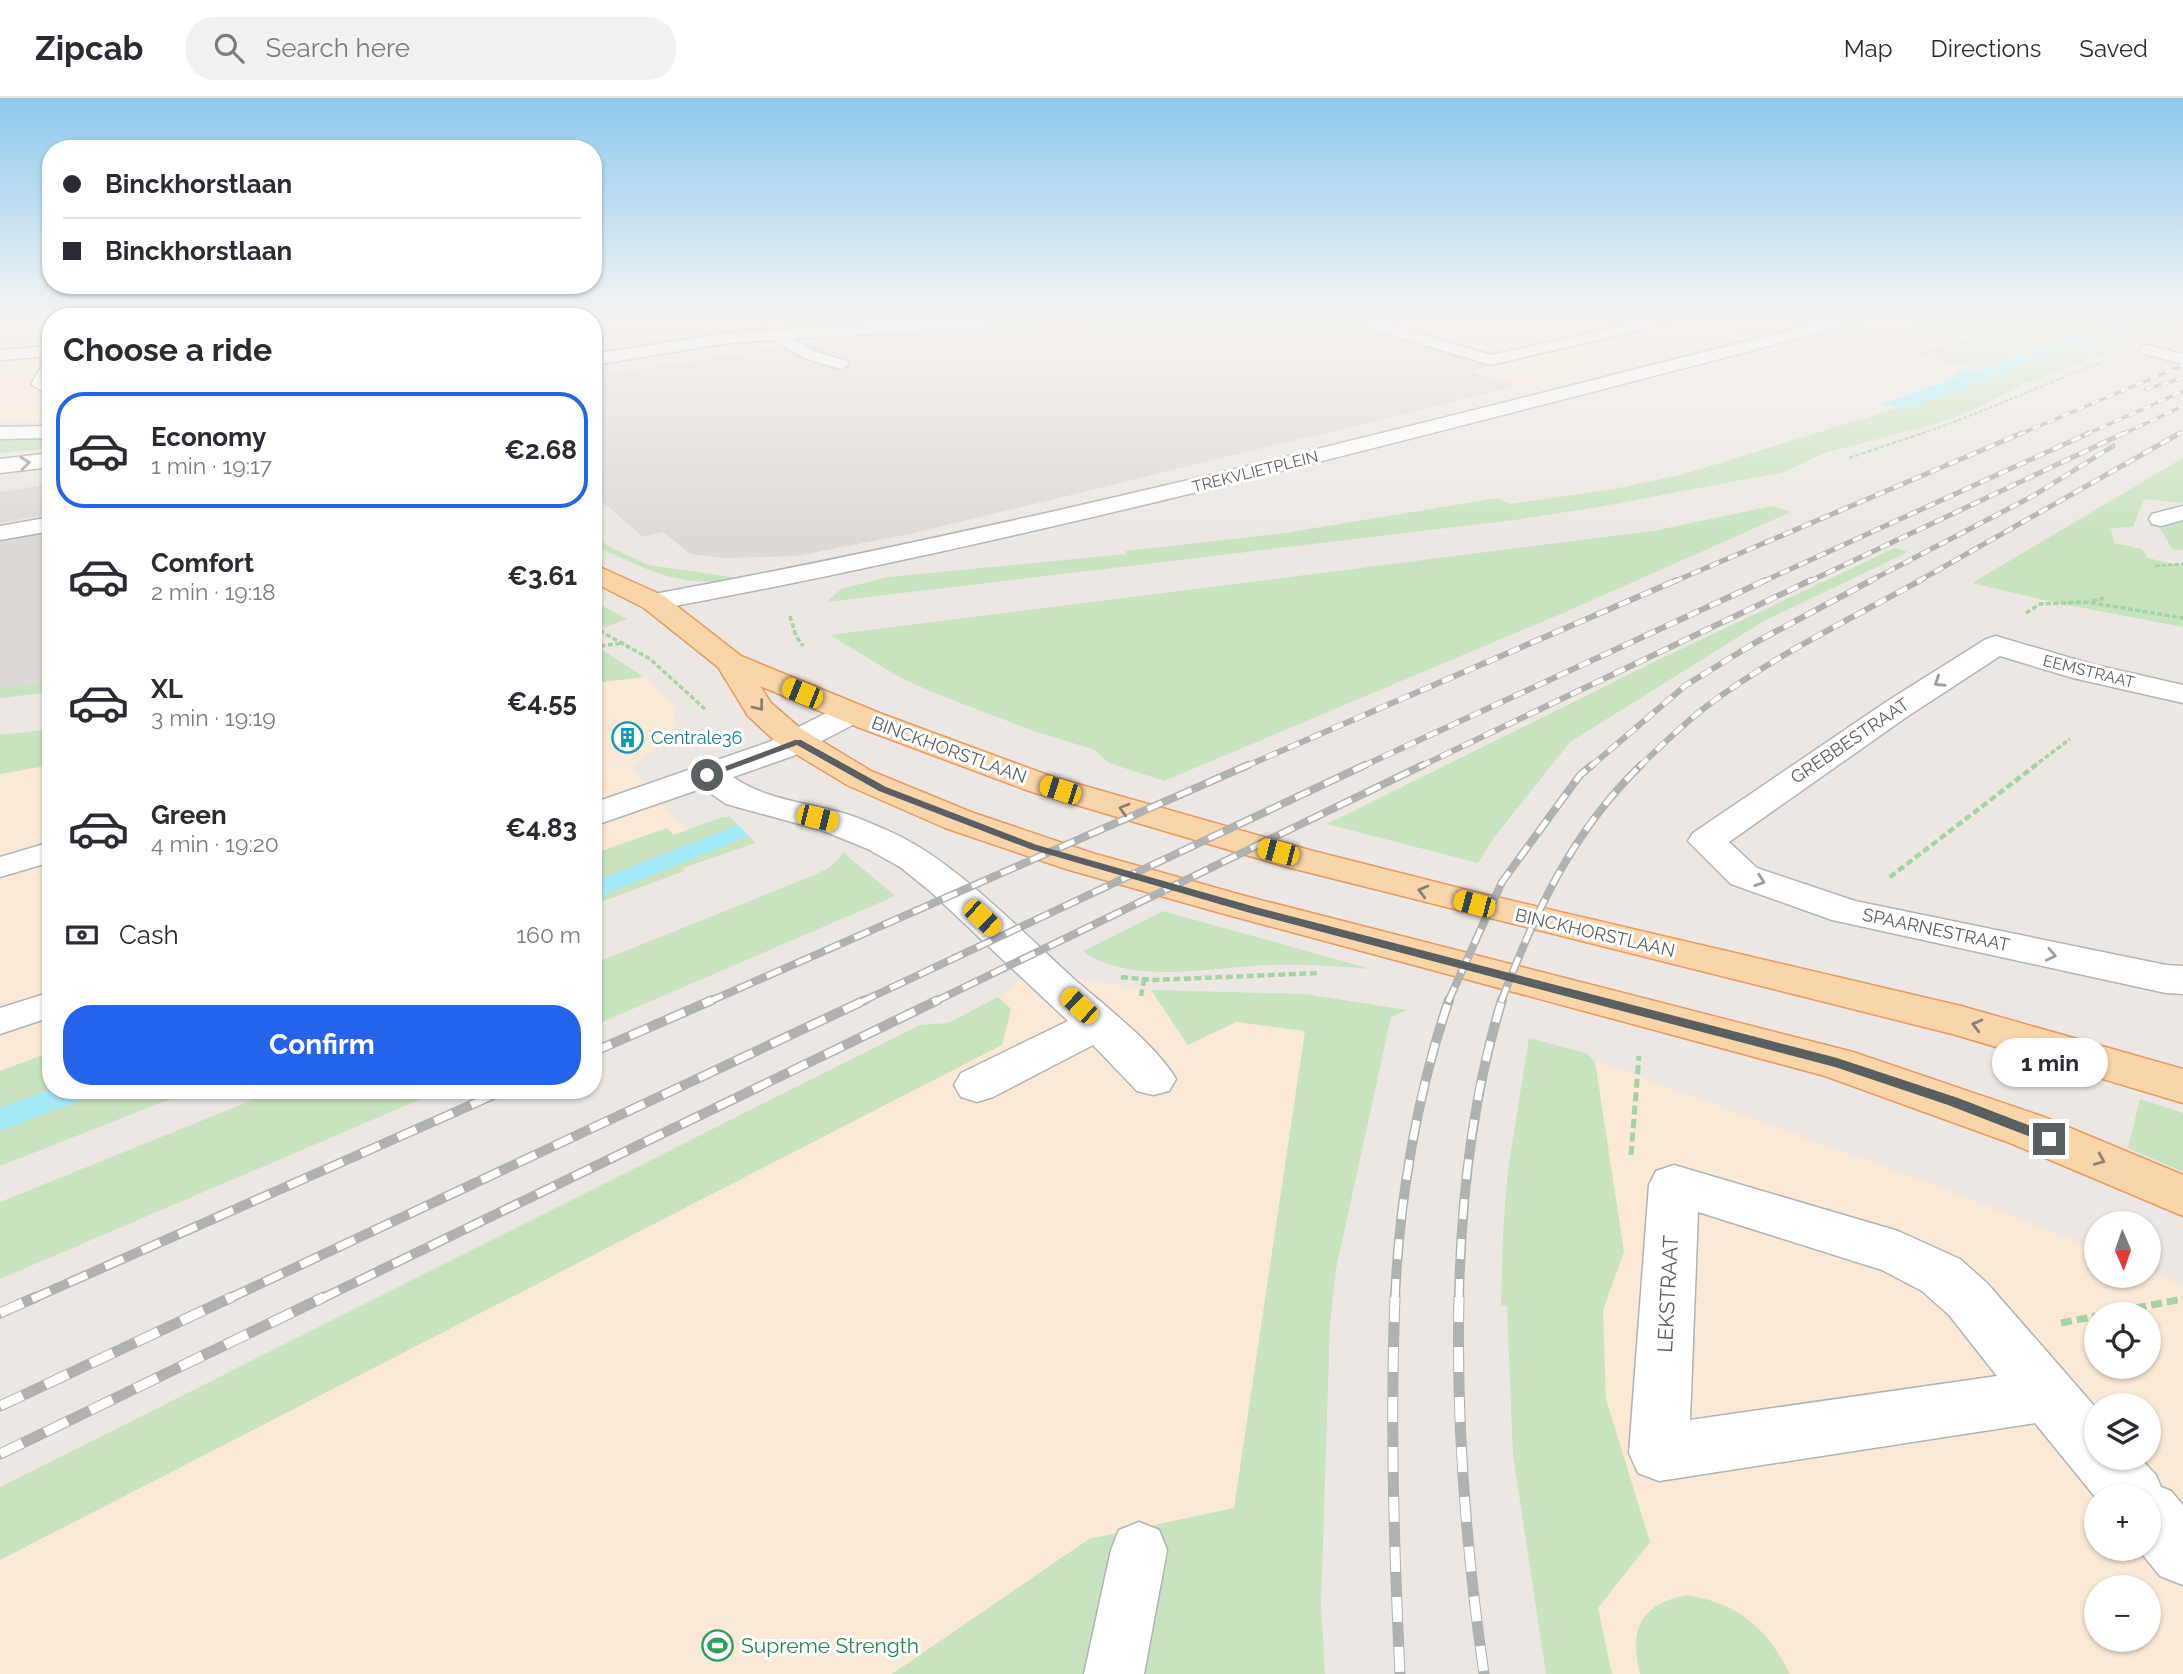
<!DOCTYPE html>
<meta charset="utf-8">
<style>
:root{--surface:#fff;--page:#f2f2f3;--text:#2b2b33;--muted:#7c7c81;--line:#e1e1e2;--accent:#2563eb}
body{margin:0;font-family:Raleway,sans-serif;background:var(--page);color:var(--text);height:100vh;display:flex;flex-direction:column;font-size:26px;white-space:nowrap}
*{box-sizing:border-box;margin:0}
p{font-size:23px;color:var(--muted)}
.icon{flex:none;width:38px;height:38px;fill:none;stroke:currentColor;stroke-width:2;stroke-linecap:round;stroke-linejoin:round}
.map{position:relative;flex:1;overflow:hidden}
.side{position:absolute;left:42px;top:210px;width:560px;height:791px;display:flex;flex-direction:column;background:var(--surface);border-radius:28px;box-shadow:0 2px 5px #0004}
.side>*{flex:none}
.guide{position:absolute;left:42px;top:42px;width:560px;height:154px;border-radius:28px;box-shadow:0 2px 5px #0004;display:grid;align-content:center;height:154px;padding:0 21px;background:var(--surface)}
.needle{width:46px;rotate:178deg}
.buttons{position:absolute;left:2084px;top:1113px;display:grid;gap:14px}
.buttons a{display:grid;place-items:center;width:77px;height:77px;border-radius:50%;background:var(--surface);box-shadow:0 2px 5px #0004;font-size:35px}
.end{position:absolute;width:32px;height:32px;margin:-16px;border:9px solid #5a5f61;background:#fff;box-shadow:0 0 0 4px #fff}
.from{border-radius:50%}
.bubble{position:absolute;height:49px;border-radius:24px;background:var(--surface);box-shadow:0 2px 5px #0004;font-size:23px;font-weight:700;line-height:49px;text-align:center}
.car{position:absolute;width:21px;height:42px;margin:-21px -10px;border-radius:9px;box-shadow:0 0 5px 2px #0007;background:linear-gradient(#f5c518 24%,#345 0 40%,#f5c518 0 76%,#345 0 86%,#f5c518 0)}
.guide b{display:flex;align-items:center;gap:24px;height:66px;font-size:26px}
.guide b+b{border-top:2px solid var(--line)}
.guide i{width:18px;height:18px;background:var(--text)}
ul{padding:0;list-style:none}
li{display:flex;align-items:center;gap:21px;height:116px;margin:0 14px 10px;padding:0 7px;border:4px solid transparent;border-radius:28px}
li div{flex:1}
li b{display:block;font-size:26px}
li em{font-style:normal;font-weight:700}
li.selected{border-color:var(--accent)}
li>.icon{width:63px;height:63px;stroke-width:1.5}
h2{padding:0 21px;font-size:32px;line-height:84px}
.pay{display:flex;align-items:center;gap:18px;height:77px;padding:0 21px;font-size:26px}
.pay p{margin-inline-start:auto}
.button{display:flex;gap:14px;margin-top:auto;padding:14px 21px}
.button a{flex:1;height:80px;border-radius:28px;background:var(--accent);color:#fff;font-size:28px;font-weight:700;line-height:80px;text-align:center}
header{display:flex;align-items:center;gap:42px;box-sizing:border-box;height:98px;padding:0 35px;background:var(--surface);border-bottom:2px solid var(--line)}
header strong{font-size:33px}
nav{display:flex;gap:38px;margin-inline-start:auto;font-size:24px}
.search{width:490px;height:63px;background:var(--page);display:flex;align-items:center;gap:18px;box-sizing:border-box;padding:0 24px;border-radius:28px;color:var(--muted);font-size:26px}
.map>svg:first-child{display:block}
.commercial{fill:#fbe9d8;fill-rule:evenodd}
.industrial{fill:#ddd9d6}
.green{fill:#c9e2c0}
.water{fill:#a5ebf8}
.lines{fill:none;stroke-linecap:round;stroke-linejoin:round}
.service-casing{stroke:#afb4b6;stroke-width:3}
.minor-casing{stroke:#afb4b6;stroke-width:3}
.secondary-casing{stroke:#aeb3b6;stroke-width:3}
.primary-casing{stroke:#e69b61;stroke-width:3}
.path-far5{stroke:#a5d3a4;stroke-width:2;stroke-dasharray:3.5 2;stroke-linecap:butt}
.path-far4{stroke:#a5d3a4;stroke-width:2.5;stroke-dasharray:4.5 2;stroke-linecap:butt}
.path-far3{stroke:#a5d3a4;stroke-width:3.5;stroke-dasharray:5 2.5;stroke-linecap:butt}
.path-far2{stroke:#a5d3a4;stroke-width:4.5;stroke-dasharray:7 3.5;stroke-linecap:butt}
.path-far1{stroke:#a5d3a4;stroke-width:5;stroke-dasharray:9 4.5;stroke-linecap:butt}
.path{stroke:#a5d3a4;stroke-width:7;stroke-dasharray:11 5;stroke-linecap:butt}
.service{fill:#fff;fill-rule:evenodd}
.minor{fill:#fff;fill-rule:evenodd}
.secondary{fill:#fff;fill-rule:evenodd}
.primary{fill:#f8d6aa;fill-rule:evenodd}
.rail-far5-casing{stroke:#b0b1b1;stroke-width:3.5}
.rail-far4-casing{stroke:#b0b1b1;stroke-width:5}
.rail-far3-casing{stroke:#b0b1b1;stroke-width:6}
.rail-far2-casing{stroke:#b0b1b1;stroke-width:8}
.rail-far1-casing{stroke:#b0b1b1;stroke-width:10}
.rail-casing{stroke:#b0b1b1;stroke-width:11}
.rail-far5{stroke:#fff;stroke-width:2.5;stroke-dasharray:8;stroke-linecap:butt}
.rail-far4{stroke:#fff;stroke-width:3.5;stroke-dasharray:10;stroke-linecap:butt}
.rail-far3{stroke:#fff;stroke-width:4.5;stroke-dasharray:12;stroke-linecap:butt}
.rail-far2{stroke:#fff;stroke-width:5;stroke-dasharray:16;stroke-linecap:butt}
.rail-far1{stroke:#fff;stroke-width:7;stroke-dasharray:20;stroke-linecap:butt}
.rail{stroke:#fff;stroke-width:9;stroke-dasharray:25;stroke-linecap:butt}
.oneway{stroke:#9c9fa0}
.oneway2{stroke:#898377}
.route{fill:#5a5f61}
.labels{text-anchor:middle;stroke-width:6;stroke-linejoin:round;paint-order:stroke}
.far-street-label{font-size:16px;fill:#5a5f61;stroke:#fff}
.culture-label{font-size:18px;fill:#0d838f;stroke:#fff;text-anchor:start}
.street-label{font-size:18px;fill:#5a5f61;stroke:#fff}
.near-street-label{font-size:21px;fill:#5a5f61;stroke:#fff}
.near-leisure-label{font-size:21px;fill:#27864d;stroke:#fff;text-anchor:start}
</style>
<header>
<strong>Zipcab</strong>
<div class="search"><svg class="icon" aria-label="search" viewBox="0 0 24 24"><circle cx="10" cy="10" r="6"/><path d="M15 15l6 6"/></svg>Search here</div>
<nav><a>Map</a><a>Directions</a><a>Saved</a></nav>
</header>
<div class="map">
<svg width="2183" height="1576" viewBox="0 0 2183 1576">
<rect width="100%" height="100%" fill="#ece7e2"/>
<g class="commercial">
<rect x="0" y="221" width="51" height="101"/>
<path d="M1339,221H1815L1793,226L1779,223L1517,288L1470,273L1489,268Z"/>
<path d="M644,579L678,610L674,615L675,622L669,636L649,656L629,669L686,732L673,737L667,730L593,756V585Z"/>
<path d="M51,652V954L0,973V658Z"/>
<path d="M1047,865L1065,879L1151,892L1188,947L1236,924L1305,932L1234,1410L1089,1441L892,1576H0V1462L1001,947L1011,911L998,899Z"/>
<path d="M1595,963L1945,1091L2096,1152V1178H2149V1174L2183,1188V1576H1600L1572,1451ZM2096,1216H2149V1269H2096ZM2096,1307H2149V1360H2096ZM2096,1398H2149V1451H2096ZM2096,1489H2149V1542H2096Z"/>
</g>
<g class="industrial">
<path d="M1122,221H1339L1490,268L1471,273L1517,288L914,435L797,458L723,460L690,456L663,434L643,439L593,396V279L844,239L1002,228L1091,226Z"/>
<path d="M51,386V416L0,425V394Z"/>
<path d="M51,434V585L0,590V443Z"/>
</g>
<g class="green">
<path d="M1901,221H2112L1984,272L1916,256L1977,238Z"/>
<path d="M2143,221H2183V226L2025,285L1976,310L1939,325L1824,355L1784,374L1598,409L1514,422L827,504L841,491L888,479L1126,456V453L1285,435L1497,400L1511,406L1614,391L1681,377L1897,310L1940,300Z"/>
<path d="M51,339V350L0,355V341Z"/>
<path d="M2183,360V405L2144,401L2133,429L2111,430L2114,445L2142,451L2148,460L2183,468V529L2052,504L1972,485Z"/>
<path d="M1772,408L1791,414L1563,515L1164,683L1109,665L1095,652L1034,633L937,596L899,579L830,537L1653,433Z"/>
<path d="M2153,418L2183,422V452L2172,451Z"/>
<path d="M593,439L616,452L649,467L738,480C678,492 646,470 593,447Z"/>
<path d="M1895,450L1908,454L1762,524L1570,644L1492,742L1478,765L1327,726L1662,560Z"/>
<path d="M593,503L627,521L606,529L593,523Z"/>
<path d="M593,546L644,579L593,585Z"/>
<path d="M51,585V594L0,600V590Z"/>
<path d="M51,631V667L0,676V637Z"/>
<path d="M723,719H730L738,727L593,784V756L667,730L673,737Z"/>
<path d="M749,738L755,745L683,770L684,773L593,807V801Z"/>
<path d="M843,754L895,798L593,928V866L807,780C821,774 836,768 843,754Z"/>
<path d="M1163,813L1371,871C1337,868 1303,866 1268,867C1213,869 1130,888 1083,853Z"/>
<path d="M1151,892L1305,896L1407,912L1391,919L1336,1171L1330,1226L1321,1507L1325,1576H892L1089,1441L1234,1410L1305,933L1236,924L1188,947Z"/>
<path d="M998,899L1011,911L1002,947L0,1462V1389L920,927L948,925Z"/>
<path d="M1529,940L1586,955L1595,963L1624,1154L1603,1212L1606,1301L1650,1444L1598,1510L1612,1576H1546L1513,1357L1507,1208L1501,1207L1503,1134L1508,1072Z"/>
<path d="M51,954V991L0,1010V973Z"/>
<path d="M106,992H193L0,1068V1033Z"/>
<path d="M278,992H442L0,1181V1104Z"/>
<path d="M2140,1001L2183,1015V1074L2128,1050Z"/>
<path d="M1687,1497C1739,1506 1766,1529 1790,1576H1640C1629,1531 1640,1506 1687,1497Z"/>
</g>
<g class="water">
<path d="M2112,221H2143L1940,300L1904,310L1882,306L1958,279L1953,276L1966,272L1983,273Z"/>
<path d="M738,727L749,738L593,801V784Z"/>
<path d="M51,991L106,992L0,1033V1010Z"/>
</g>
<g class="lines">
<defs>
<g id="service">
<path d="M1349,221H1370L1491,257L1653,221H1678L1671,225L1490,267L1351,224Z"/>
<path d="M776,233L816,254L847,263L849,266L841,271L804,260L771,241L768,238Z"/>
<path d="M2147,247L2183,256V266L2142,255L2139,252L2142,249Z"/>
<path d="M51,248V258L0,262V252Z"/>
<path d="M51,260V280L48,285L51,286V299L31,286L45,262Z"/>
<path d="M51,744V764L0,779V759Z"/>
<path d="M51,894V919L0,936V910Z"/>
<path d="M1139,1424L1159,1432L1167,1452L1144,1576H1084L1111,1452L1119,1432Z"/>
</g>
<g id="minor">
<path d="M956,221H1039L1031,226L728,245L593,267V256L728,235Z"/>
<path d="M1834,221H1860L1858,225C1458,328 1060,437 654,512L644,510L640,504L644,498L654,496C1052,423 1442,320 1834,221Z"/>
<path d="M2183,408V422L2161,428L2152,426L2149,421L2152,416Z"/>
<path d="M51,419V433L0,442V428Z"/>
<path d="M1996,538L2091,566L2183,587V605L2073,580L2000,558L1908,618L1729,744L1757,770L1855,803L2166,867L2183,868V896L2166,895L1832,822L1731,786L1688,743L1693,735L1886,604L1986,541Z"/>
<path d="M851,605L862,608L867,615L862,622L793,658L733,679C764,701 806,705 843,715C860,720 877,728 893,735C955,763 1022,834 1074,881C1105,908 1156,947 1176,981L1169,993L1153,997L1137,993L1093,947L993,999L977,1004L961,999L954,987L961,975L1068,923L930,793L900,769L868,751L821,732L726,706L703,690L593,728V705L769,644L840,608Z"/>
<path d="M1674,1067L1898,1133L1960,1161L1987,1185L2096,1310V1360H2140L2156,1377L2161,1389L2171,1393L2183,1407V1487L2160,1478L2138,1451H2149V1398H2096V1400L2035,1325L1659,1383L1638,1375L1629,1355L1649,1087L1656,1073ZM1698,1114L1882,1172L1922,1193L1949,1217L1997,1278L1690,1322Z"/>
</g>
<g id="secondary">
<path d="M51,328V340L0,341V329Z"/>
<path d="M51,355V369L0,375V361Z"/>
</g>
<path id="primary" d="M593,466L664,498L741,558L882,616L1053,679L1313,753L1475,794L1961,908L2183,971V1005L1956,937L1287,769L1029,693L860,630L760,588L771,605L800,630L871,673L971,714L1092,755L1245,798L1853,954L2044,1019L2183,1077V1118L2010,1045L1825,978L1217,814L1066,771L945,730L847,687L776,644L748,618L718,569L644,510L593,484Z"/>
</defs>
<use href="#service" class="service-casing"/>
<use href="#minor" class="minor-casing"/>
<use href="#secondary" class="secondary-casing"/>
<use href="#primary" class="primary-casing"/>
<path class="path-far5" d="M1917,337C1984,315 2047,284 2113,260"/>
<g class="path-far4">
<path d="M1849,360L1923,335"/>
<path d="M2155,468L2183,466"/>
</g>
<g class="path-far3">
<path d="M2092,503L2105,500"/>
<path d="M2026,515L2040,506L2087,504L2183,520"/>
<path d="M790,518L796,538L803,548"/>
<path d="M593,529L650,561L705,611"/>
<path d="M593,549L624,545"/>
<path d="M2033,669L2070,641"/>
</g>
<g class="path-far2">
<path d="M1890,779L2036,667"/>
<path d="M1121,879L1153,882L1319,875"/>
<path d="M1141,898L1144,882"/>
</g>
<path class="path-far1" d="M1631,1057L1639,958"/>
<g class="path">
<path d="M2104,1216L2183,1201"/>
<path d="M2061,1225L2096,1218"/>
</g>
<use href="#service" class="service"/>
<use href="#minor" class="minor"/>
<use href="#secondary" class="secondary"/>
<use href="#primary" class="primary"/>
<defs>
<g id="rail-far5">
<path d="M2146,291L2183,280"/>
<path d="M2018,337L2183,267"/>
<path d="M2085,337L2183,293"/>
<path d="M2121,337L2183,308"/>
<path d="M2177,337L2183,334"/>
</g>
<g id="rail-far4">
<path d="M1673,484L2022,335"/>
<path d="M1762,484L2089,335"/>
<path d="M1808,484L2124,335"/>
<path d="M1868,484L2033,398L2113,348"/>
<path d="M1917,484L2180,335"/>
</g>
<g id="rail-far3">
<path d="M1244,669L1677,482"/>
<path d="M1361,669L1766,482"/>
<path d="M1419,669L1811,482"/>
<path d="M1590,669L1686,587L1758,543L1872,482"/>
<path d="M1639,669C1661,648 1683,626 1707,608C1773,558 1849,522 1921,482"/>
</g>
<g id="rail-far2">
<path d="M708,904L1248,667"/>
<path d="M861,904L1365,667"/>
<path d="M934,904L1423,667"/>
<path d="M1448,904L1502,784L1580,677L1592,667"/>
<path d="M1501,904C1535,815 1571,735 1641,667"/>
</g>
<g id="rail-far1">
<path d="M593,954L712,902"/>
<path d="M32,1201L505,992"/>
<path d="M228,1201L865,902"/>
<path d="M321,1201L938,902"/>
<path d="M1395,1201C1399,1103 1417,995 1449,902"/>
<path d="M1459,1201C1461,1100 1472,999 1502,902"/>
</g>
<g id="rail">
<path d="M1395,1199C1390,1325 1394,1450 1400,1576"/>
<path d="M1459,1199C1456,1325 1466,1451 1484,1576"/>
<path d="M0,1215L36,1199"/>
<path d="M0,1308L232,1199"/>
<path d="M0,1356L324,1199"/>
</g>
</defs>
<use href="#rail-far5" class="rail-far5-casing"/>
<use href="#rail-far4" class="rail-far4-casing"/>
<use href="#rail-far3" class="rail-far3-casing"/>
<use href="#rail-far2" class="rail-far2-casing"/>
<use href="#rail-far1" class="rail-far1-casing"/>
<use href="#rail" class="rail-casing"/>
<use href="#rail-far5" class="rail-far5"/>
<use href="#rail-far4" class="rail-far4"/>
<use href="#rail-far3" class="rail-far3"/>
<use href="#rail-far2" class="rail-far2"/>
<use href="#rail-far1" class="rail-far1"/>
<use href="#rail" class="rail"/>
</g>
<defs><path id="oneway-chevron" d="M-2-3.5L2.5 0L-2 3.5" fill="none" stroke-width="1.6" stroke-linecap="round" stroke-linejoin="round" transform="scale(1.75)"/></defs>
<g class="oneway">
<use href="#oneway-chevron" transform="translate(25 365) rotate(-6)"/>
<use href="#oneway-chevron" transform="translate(1939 584) rotate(147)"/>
<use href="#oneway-chevron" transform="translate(1760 783) rotate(19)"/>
<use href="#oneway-chevron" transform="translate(2051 857) rotate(12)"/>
</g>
<g class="oneway2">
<use href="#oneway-chevron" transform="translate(759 608) rotate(52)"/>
<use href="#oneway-chevron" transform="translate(1124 711) rotate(-164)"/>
<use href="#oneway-chevron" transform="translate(1423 793) rotate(-165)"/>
<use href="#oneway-chevron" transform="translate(1977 927) rotate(-165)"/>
<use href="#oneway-chevron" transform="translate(2100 1062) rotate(23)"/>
</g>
<linearGradient id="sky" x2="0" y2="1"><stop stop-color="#8dcaee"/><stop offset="0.5" stop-color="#f6f4f2"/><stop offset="1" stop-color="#f6f4f2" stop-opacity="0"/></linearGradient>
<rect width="2183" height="441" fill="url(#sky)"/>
<path class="route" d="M795,642H801L886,689L1037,747L1259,810L1837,960L1958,1000L2054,1037L2056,1041L2049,1046L2044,1044L1948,1007L1835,969L1250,815L1030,751L879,693L797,647L710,679L702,677Z"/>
<defs>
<symbol id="building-ring" viewBox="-11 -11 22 22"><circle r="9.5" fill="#fff" stroke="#0f9aa8" stroke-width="1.5"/><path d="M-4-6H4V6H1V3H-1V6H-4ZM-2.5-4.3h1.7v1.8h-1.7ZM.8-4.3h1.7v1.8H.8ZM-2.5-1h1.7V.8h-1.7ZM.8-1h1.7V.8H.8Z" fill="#0f9aa8"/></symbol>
<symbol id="stadium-ring" viewBox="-11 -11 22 22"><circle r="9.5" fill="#fff" stroke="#2e9e5b" stroke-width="1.5"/><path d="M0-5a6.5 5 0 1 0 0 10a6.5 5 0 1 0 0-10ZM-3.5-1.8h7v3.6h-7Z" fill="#2e9e5b"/></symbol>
</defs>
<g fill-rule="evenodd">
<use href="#building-ring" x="610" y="622" width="35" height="35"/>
<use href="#stadium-ring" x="700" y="1530" width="35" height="35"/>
</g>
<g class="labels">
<g class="far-street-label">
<text transform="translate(1255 373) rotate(-14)" y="6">TREKVLIETPLEIN</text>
<text transform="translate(2089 573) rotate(14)" y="6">EEMSTRAAT</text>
</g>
<g class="culture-label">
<text x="651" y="646">Centrale36</text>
</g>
<g class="street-label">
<text transform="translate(1850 643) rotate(-34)" y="6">GREBBESTRAAT</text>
<text transform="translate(949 652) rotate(20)" y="6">BINCKHORSTLAAN</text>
<text transform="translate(1936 832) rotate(12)" y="6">SPAARNESTRAAT</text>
<text transform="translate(1595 835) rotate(13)" y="6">BINCKHORSTLAAN</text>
</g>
<g class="near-street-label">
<text transform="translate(1668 1196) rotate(-87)" y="7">LEKSTRAAT</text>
</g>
<g class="near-leisure-label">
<text x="741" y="1555">Supreme Strength</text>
</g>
</g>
</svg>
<div class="buttons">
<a><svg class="needle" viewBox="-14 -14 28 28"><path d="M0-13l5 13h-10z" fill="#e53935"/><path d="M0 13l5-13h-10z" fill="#7c7c81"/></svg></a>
<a><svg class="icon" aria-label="locate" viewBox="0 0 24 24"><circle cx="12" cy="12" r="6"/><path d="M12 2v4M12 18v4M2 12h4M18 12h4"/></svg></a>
<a><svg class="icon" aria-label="layers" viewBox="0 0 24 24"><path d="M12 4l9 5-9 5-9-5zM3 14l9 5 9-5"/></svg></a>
<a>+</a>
<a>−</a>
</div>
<i class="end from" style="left:707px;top:677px"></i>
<i class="end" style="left:2049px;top:1041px"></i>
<div class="bubble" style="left:1992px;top:940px;width:116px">1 min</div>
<i class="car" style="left:802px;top:595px;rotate:292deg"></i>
<i class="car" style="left:1060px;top:692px;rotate:288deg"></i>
<i class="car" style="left:817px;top:720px;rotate:104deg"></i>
<i class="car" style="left:1278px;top:754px;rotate:285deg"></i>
<i class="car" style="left:1474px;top:806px;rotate:285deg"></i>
<i class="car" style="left:982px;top:820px;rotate:133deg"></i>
<i class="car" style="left:1079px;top:908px;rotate:313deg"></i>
<div class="guide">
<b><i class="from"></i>Binckhorstlaan</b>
<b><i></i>Binckhorstlaan</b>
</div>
<section class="side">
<h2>Choose a ride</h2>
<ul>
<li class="selected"><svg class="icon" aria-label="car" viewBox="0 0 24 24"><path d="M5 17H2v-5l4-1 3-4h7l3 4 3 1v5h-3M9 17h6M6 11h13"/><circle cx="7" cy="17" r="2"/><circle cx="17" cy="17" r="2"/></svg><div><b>Economy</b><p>1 min · 19:17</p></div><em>€2.68</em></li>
<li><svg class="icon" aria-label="car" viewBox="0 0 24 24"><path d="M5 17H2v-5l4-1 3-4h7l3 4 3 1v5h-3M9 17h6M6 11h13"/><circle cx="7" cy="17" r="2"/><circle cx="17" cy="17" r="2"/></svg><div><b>Comfort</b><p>2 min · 19:18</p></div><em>€3.61</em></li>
<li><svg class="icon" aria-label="car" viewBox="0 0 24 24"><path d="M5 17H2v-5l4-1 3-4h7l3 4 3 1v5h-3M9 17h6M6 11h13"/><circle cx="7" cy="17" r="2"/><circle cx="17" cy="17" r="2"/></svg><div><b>XL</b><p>3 min · 19:19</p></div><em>€4.55</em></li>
<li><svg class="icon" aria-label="car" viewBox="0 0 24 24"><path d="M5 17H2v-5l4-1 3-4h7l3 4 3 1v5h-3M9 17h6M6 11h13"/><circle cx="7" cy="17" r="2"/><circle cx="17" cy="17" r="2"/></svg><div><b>Green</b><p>4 min · 19:20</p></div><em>€4.83</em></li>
</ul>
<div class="pay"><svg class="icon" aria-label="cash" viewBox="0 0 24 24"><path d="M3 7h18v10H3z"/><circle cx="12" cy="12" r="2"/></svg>Cash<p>160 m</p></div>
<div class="button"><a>Confirm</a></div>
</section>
</div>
